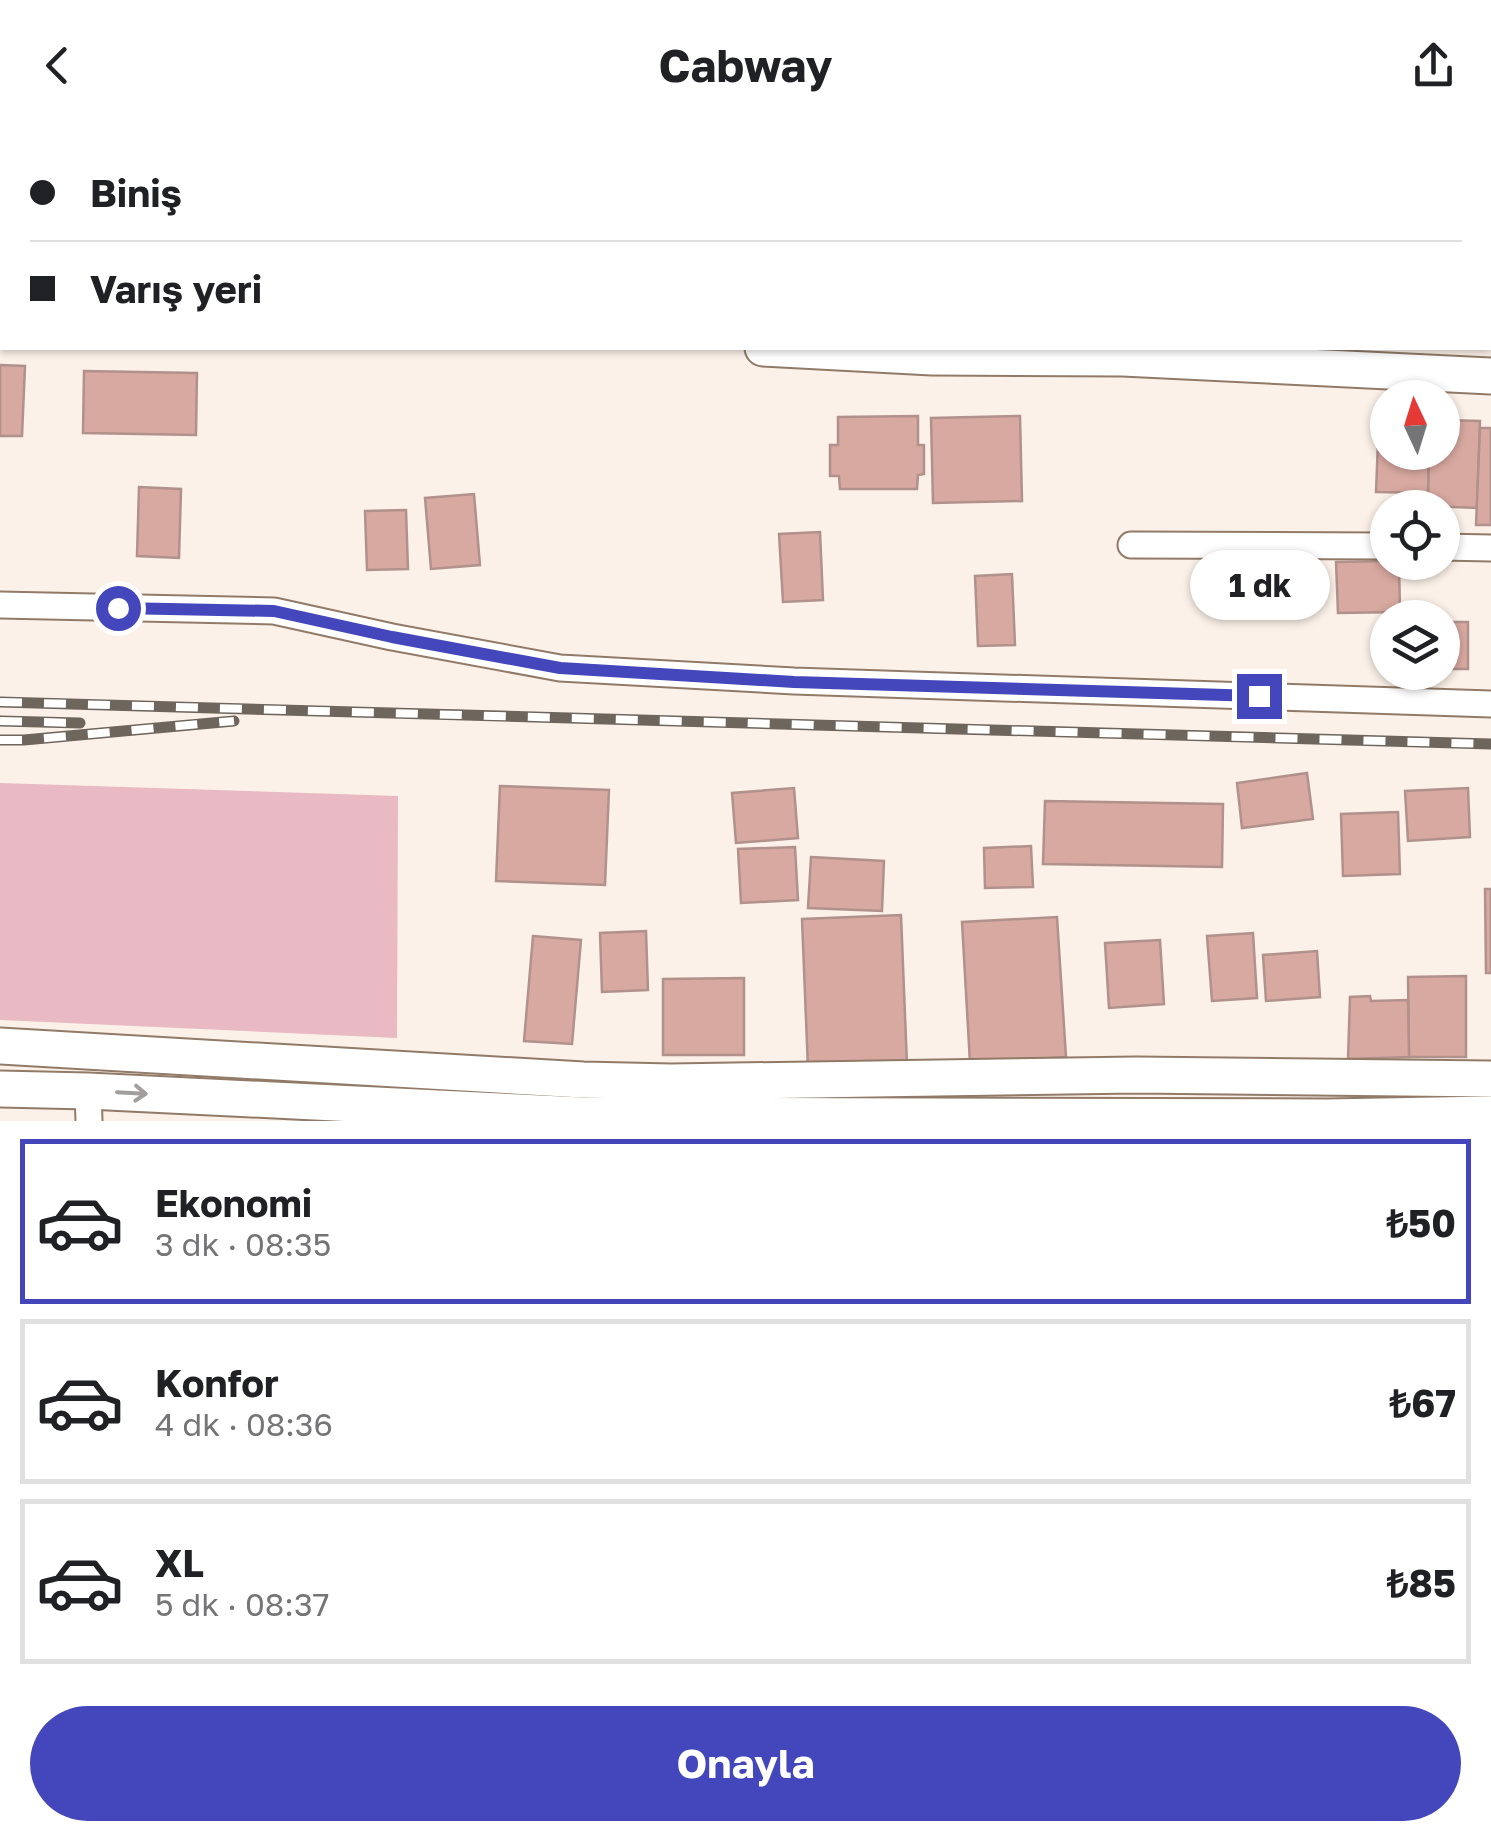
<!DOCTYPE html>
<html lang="tr">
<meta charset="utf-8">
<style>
:root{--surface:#fff;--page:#f6f6f6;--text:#202124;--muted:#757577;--line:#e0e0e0;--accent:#4447bc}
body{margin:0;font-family:"Golos Text",sans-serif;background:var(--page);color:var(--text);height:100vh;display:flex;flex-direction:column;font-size:38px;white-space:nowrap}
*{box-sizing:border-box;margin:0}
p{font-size:32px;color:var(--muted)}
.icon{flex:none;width:55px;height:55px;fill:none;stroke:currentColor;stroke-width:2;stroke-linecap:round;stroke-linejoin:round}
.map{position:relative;height:991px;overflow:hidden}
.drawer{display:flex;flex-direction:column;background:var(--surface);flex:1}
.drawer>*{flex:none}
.banner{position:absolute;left:0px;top:0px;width:1492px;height:220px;box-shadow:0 2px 8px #0004;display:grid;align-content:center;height:220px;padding:0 30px;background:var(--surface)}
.needle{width:65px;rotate:356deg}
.fabs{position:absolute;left:1370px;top:250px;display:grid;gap:20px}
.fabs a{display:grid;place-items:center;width:90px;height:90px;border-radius:50%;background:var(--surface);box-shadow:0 2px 8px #0004;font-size:50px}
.end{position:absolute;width:45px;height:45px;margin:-22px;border:12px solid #4447bc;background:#fff;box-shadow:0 0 0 5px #fff}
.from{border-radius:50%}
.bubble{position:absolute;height:70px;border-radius:35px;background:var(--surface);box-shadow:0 2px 8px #0004;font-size:32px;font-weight:700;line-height:70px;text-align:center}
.banner b{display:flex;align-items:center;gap:35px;height:95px;font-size:38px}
.banner b+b{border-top:2px solid var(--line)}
.banner i{width:25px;height:25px;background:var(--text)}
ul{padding:18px 0 0;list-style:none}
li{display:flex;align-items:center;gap:30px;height:165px;margin:0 20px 15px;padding:0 10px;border:5px solid var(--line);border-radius:0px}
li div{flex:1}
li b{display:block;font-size:38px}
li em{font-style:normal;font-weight:700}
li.active{border-color:var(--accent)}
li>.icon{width:90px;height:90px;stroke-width:1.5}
.action{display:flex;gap:20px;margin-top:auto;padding:20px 30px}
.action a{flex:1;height:115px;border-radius:60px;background:var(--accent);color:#fff;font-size:40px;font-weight:700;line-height:115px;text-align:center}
header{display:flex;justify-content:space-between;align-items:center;height:130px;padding:0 30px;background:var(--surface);font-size:45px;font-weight:700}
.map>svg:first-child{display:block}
.green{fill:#e9b9c4}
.building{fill:#d8a9a0;stroke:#b1918b;stroke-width:2.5}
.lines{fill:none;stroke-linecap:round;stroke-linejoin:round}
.street-casing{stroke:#917a67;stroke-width:29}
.secondary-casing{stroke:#917a67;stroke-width:39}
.street{stroke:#fff;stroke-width:25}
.secondary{stroke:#fff;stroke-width:35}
.rail-casing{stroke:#6e655d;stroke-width:11}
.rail{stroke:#fff;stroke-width:8;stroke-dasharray:22;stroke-linecap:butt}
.oneway{stroke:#a19e9b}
.route{stroke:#4447bc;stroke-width:12}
</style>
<header><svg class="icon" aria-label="back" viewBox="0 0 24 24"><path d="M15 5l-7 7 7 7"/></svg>Cabway<svg class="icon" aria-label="share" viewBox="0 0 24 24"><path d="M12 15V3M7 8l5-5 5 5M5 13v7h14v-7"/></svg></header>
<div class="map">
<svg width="1491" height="991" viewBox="0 0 1491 991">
<rect width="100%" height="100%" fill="#fbf1e8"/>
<path class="green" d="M0,653L398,666L397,908L0,890Z"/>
<g class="building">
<path d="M0,235L25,236L22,306H0Z"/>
<path d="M84,241L197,243L196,305L83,303Z"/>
<path d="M918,286V315H924V344L918,345L917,359H840L839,346H830V315H838V287Z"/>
<path d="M1020,286L1022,371L933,373L931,288Z"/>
<path d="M1379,286L1388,287V322H1429L1428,363L1376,362Z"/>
<path d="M1442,290L1480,291L1477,378L1428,376L1429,322H1442Z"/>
<path d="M1480,298H1491V395H1476Z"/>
<path d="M139,357L181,359L179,428L137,426Z"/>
<path d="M474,364L480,435L431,439L425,368Z"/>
<path d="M406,380L408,439L367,440L365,381Z"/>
<path d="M820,402L823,470L783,472L779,404Z"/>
<path d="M1388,431V432H1399L1400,482L1338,483L1336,432Z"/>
<path d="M1012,444L1015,515L978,516L975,446Z"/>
<rect x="1442" y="492" width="26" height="47"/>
<path d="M1307,643L1313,689L1242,698L1237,653Z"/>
<path d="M500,656L609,660L605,755L496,751Z"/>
<path d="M794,658L798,708L736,713L732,663Z"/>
<path d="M1468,658L1470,707L1408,711L1405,661Z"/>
<path d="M1045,671L1223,674L1222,737L1043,734Z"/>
<path d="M1398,682L1400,744L1343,746L1341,684Z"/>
<path d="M1031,716L1033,757L985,758L984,718Z"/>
<path d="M795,717L798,770L741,773L738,719Z"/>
<path d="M811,727L884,731L882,781L808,778Z"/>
<path d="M1485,759H1491V843H1486Z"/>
<path d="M901,785L907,935L808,939L802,789Z"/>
<path d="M1057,787L1066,927L970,933L962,792Z"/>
<path d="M646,801L648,860L602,862L600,803Z"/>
<path d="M1253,803L1257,868L1212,871L1207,806Z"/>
<path d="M533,806L581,810L572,914L524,911Z"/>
<path d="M1160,810L1164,874L1109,878L1105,813Z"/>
<path d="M1317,821L1320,867L1266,871L1263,825Z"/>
<path d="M1466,846V927H1409L1408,847Z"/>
<path d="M744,848V925H663V849Z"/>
<path d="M1370,866L1371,871L1408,870L1409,927L1348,929L1350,867Z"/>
</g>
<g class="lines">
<defs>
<g id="street">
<path d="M30,0V2"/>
<path d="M960,0V2"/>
<path d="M1316,2V0"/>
<path d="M1490,141H1491"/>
<path d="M1131,415L1388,416"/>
<path d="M1442,417L1491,418"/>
<path d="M0,475L274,481L392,507L560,538L794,551L1491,574"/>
<path d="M88,961L89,991"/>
</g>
<g id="secondary">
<path d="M325,0L326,2"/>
<path d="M0,183H2"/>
<path d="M763,218L932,227L1123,228L1491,246"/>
<path d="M0,916L583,950L671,952L1136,945L1491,949"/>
<path d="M0,959L88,961L581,985L1327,987L1491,984"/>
</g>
</defs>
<use href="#street" class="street-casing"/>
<use href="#secondary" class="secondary-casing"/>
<use href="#street" class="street"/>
<use href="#secondary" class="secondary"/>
<defs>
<g id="rail">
<path d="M0,572L1491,614"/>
<path d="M0,591L80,593"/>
<path d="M0,610H24L234,591"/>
</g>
</defs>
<use href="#rail" class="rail-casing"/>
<use href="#rail" class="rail"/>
</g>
<defs><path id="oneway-shaft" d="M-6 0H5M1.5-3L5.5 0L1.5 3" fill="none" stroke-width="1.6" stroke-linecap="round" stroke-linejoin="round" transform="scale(2.5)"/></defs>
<use class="oneway" href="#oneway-shaft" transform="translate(132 963) rotate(3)"/>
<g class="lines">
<path class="route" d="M118,478L274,481L392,507L560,538L794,552L1259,566"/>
</g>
</svg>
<div class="fabs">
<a><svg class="needle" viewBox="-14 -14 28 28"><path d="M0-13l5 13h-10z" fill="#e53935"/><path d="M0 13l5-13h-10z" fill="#757577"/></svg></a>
<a><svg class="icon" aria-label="locate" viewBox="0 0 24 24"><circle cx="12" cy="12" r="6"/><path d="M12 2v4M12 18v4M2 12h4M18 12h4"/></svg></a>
<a><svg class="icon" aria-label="layers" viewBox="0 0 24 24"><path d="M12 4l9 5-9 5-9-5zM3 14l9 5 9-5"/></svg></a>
</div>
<i class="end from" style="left:118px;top:478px"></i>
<i class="end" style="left:1259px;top:566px"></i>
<div class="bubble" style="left:1190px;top:420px;width:140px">1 dk</div>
<div class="banner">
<b><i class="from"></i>Biniş</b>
<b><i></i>Varış yeri</b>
</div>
</div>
<section class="drawer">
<ul>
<li class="active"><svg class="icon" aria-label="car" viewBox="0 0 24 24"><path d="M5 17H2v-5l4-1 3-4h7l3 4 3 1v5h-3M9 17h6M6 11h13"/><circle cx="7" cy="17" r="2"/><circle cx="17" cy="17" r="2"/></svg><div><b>Ekonomi</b><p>3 dk · 08:35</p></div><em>₺50</em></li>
<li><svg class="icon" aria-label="car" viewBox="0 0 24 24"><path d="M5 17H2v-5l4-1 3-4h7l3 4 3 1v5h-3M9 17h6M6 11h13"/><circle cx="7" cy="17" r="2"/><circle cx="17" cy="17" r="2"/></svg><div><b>Konfor</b><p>4 dk · 08:36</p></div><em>₺67</em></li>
<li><svg class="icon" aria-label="car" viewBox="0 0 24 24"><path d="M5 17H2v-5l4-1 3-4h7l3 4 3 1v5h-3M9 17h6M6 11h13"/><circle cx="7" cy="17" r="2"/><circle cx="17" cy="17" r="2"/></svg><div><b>XL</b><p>5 dk · 08:37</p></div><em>₺85</em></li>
</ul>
<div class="action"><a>Onayla</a></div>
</section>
